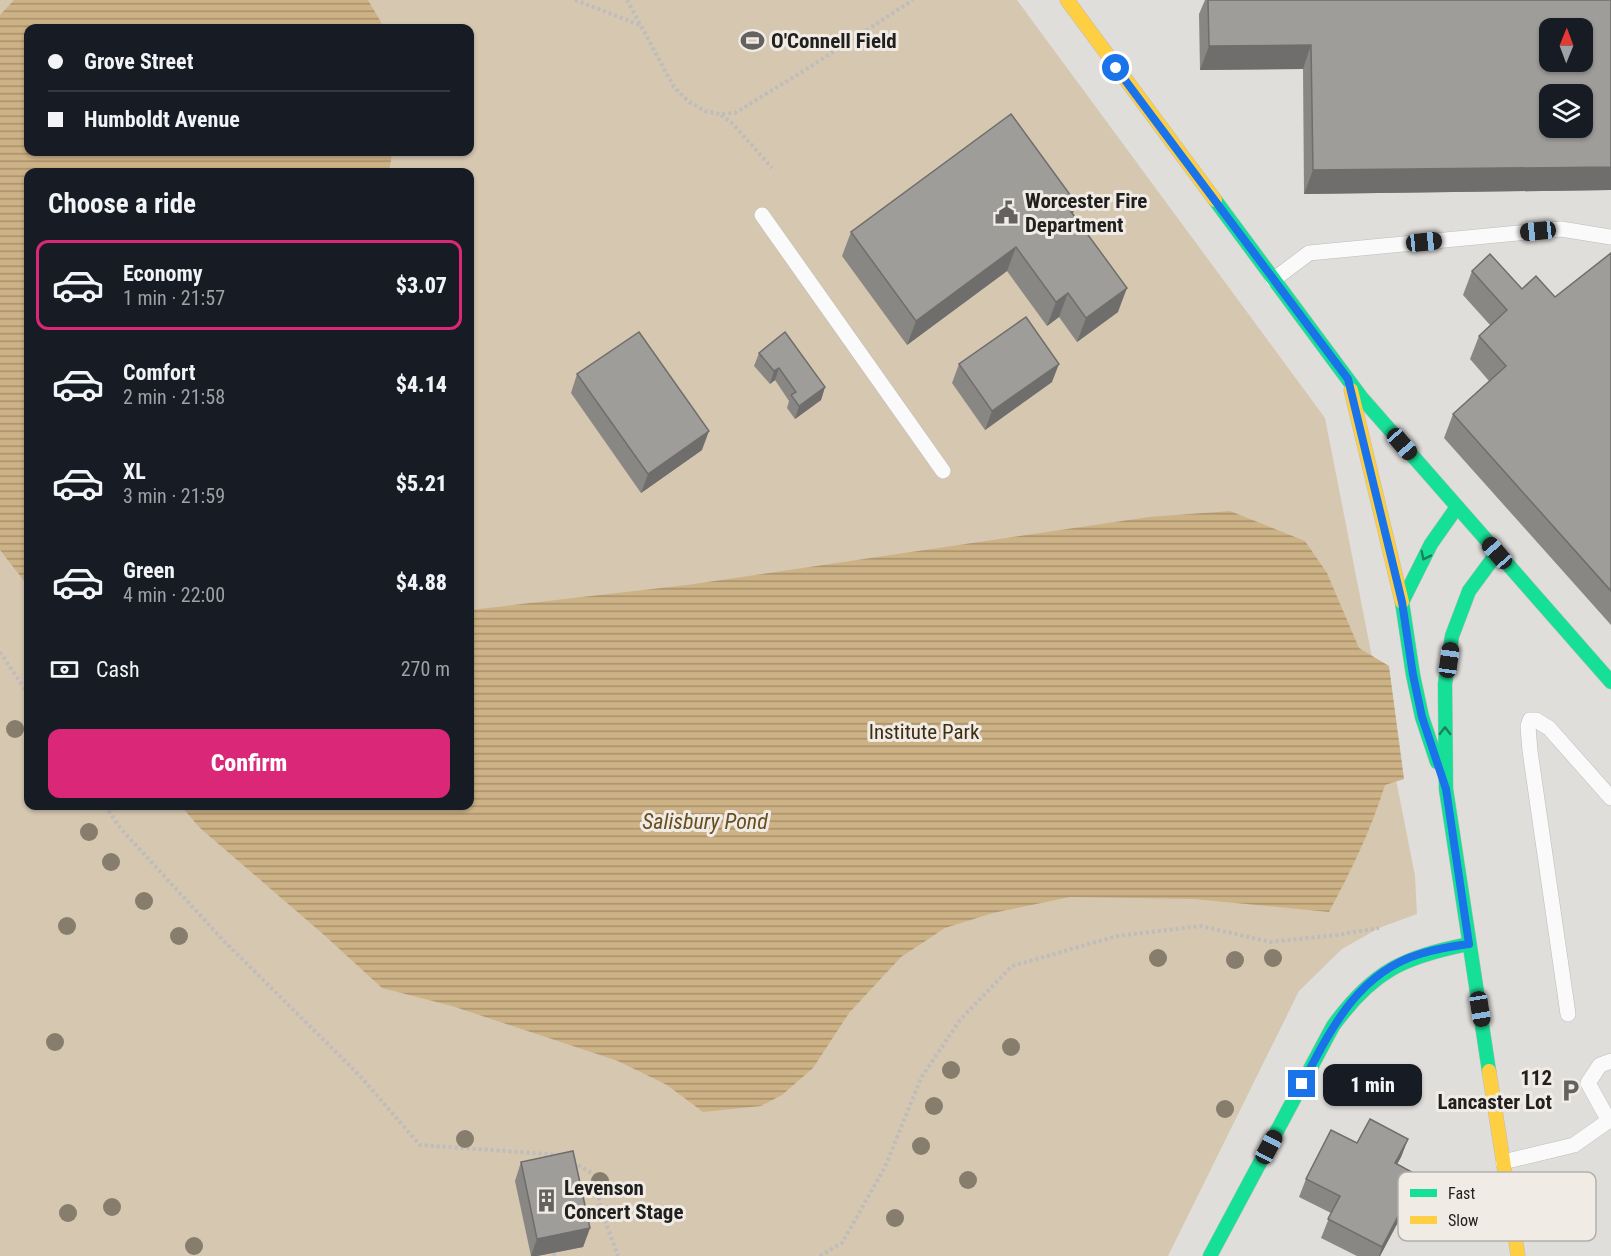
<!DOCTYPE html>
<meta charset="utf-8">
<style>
:root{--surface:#171b24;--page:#20242c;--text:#f1f3f6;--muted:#9ea1a6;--line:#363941;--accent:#db2777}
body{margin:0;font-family:"Roboto Condensed",sans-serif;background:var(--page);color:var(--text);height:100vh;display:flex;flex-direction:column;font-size:22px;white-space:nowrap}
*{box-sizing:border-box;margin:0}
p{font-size:20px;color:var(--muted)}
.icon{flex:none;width:33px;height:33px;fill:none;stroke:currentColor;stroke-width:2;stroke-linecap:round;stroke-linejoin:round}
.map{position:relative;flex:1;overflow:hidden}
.drawer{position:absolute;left:24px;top:168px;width:450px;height:642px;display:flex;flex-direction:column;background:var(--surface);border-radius:12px;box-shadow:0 2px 4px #0004}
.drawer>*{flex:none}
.top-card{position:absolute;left:24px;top:24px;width:450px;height:132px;border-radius:12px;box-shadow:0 2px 4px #0004;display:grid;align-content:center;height:132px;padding:0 24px;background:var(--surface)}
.needle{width:39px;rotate:1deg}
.tools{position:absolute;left:1539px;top:18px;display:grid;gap:12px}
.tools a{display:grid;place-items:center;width:54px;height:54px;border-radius:12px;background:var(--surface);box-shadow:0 2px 4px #0004;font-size:30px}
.end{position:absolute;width:27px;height:27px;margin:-14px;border:8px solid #1a73e8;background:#fff;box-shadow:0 0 0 3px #fff}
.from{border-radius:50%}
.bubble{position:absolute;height:42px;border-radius:12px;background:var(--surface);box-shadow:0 2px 4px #0004;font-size:20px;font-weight:800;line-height:42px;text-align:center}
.car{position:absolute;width:18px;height:36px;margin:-18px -9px;border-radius:8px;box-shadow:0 0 4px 2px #0007;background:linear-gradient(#222 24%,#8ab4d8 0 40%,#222 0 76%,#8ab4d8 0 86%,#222 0)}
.top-card b{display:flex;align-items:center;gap:21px;height:57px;font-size:22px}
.top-card b+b{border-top:2px solid var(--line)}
.top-card i{width:15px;height:15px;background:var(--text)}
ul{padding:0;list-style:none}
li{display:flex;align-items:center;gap:18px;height:90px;margin:0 12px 9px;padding:0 12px;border:3px solid transparent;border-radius:12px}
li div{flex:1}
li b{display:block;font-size:22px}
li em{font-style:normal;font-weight:800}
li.on{border-color:var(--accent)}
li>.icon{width:54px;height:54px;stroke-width:1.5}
h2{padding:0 24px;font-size:27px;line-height:72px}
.pay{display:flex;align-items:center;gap:15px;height:66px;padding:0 24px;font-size:22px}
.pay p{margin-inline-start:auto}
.button{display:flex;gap:12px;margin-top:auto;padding:12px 24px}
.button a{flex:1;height:69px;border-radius:12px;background:var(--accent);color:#fff;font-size:24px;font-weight:800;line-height:69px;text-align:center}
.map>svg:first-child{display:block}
.green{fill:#d6c7b1;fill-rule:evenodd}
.water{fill:url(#water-rules)}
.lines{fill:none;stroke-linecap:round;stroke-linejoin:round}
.lane-casing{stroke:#bdbcba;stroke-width:16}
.fast-casing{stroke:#bdbcba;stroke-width:15}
.slow-casing{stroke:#bdbcba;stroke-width:15}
.path{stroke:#bebdbb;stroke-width:4;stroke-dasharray:3 3;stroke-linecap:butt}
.lane{stroke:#fafafa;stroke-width:15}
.fast{stroke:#16e098;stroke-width:14}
.slow{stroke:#ffcf43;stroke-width:14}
.tree{fill:#867d6c}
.wall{fill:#898784}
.shaded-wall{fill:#6f6e6c}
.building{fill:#9f9d9a;stroke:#6f6e6c;stroke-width:1.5;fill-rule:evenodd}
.oneway{stroke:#1c805b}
.route{stroke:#1a73e8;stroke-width:8}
.labels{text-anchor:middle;stroke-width:6;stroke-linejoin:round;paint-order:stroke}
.poi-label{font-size:21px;font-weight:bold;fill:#22201e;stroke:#f0ece5;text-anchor:start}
.park-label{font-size:21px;fill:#3d2d11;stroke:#f0ece5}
.water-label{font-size:22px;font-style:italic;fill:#694e20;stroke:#f0ece5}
.key{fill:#f0ece5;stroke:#b2afa9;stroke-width:1.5}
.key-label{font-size:16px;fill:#22201e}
</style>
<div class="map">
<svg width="1611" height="1256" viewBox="0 0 1611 1256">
<defs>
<pattern id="water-rules" width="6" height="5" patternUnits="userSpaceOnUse" patternTransform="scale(1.5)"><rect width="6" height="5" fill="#cdb286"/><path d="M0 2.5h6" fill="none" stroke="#a6906d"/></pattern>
</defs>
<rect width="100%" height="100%" fill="#e0dedb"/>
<path class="green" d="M0,0H1017L1325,418L1415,876L1417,914L1379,928L1342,949L1299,991L1168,1256H0ZM28,28H470V152H28ZM28,172H470V806H28Z"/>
<g class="water">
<path d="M14,0H368L381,22L382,28H28V152H391L392,154L389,172H28V586L0,550V15Z"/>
<path d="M1230,511L1305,541L1327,573L1359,648L1389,666L1404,779L1385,785C1371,830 1351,871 1329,912L1194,899L1070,897L993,913L945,928L901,957L849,1013L813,1068L782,1095L761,1106L703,1112L667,1085L618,1061L452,1006L382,988L323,934L200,828L181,806H470V610L687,585L1149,517Z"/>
</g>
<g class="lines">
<defs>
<g id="lane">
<path d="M762,215L943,471"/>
<path d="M1273,280L1309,253L1561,229L1611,237"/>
<path d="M1568,1014L1530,751L1528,726L1530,720H1536L1549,728L1611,798"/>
<path d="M1609,1121L1588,1083L1600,1065L1611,1061"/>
<path d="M1503,1162L1574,1145L1611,1119"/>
</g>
<g id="fast">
<path d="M1215,200L1361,397L1611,682"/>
<path d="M1437,762L1422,717L1413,675L1402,602L1431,544L1457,507"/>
<path d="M1489,1071L1446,789L1445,684L1452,636L1469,591L1497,553"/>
<path d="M1210,1256L1333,1026C1373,971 1403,957 1469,944"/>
</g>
<g id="slow">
<path d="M1067,0L1215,200"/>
<path d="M1351,390L1402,602"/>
<path d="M1489,1071L1518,1256"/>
</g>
</defs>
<use href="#lane" class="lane-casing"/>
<use href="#fast" class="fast-casing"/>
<use href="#slow" class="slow-casing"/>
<g class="path">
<path d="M575,0L640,25"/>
<path d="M627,0L674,87L688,101L705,111L720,114L735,113L805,70L913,0"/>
<path d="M721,115L733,124L772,168"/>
<path d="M0,652L28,694"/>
<path d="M105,806L121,829L222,939L360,1076L420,1145L561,1155"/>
<path d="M573,1162L595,1175L601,1210L618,1256"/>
<path d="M554,1256V1253"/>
<path d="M820,1256L842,1243L885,1167L921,1078L960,1020L1012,966L1117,936L1201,926L1270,942L1337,935L1379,928"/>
</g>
<use href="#lane" class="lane"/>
<use href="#fast" class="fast"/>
<use href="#slow" class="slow"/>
</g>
<g class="tree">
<circle cx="15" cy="729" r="9"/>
<circle cx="89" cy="832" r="9"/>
<circle cx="111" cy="862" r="9"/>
<circle cx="144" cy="901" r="9"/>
<circle cx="67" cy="926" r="9"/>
<circle cx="179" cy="936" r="9"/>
<circle cx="1158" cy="958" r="9"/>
<circle cx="1273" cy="958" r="9"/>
<circle cx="1235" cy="960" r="9"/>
<circle cx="55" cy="1042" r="9"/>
<circle cx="1011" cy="1047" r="9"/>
<circle cx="951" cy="1070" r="9"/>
<circle cx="934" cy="1106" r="9"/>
<circle cx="1225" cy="1109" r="9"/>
<circle cx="465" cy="1139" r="9"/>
<circle cx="921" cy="1146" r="9"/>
<circle cx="968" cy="1180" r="9"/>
<circle cx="600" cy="1181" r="9"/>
<circle cx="112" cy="1207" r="9"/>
<circle cx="68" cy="1213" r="9"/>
<circle cx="895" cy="1218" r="9"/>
<circle cx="194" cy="1246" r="9"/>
</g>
<g class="wall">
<path d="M1205,0H1611V190L1304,194L1303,69L1200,70L1199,14Z"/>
<path d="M1076,203L1073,214L1118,312L1077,342L1059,317L1047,326L1007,271L907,345L842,256L851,232Z"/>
<path d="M1611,253V625L1444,438L1453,414L1489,381L1470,359L1479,336L1490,325L1463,295L1472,271L1522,289L1555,297Z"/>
<path d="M759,353L825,387L821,400L795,419L787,408L789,401L775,380L770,384L754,366Z"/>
<path d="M959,364L1052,382L985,430L952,383Z"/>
<path d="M577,374L702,450L641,493L571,393Z"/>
<path d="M1408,1139L1401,1157L1397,1164L1419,1176L1413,1194L1380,1256H1357L1321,1238L1331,1213L1299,1197L1306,1179L1357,1143Z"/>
<path d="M521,1162L590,1228L583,1247L537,1256H531L515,1181Z"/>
</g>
<g class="shaded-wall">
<path d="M1311,45L1303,69L1200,70L1209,46Z"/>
<path d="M1611,167V190L1304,194L1313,170Z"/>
<path d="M1076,203L1068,227L1069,209Z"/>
<path d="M1016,247L1007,271L907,345L916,321Z"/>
<path d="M1127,288L1118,312L1077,342L1086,318Z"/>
<path d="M1068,293L1059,317L1047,326L1056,302Z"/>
<path d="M1059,364L1052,382L985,430L992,411Z"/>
<path d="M779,368L775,380L770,384L774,371Z"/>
<path d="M825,387L821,400L795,419L799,406Z"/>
<path d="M709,431L702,450L641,493L648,474Z"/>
<path d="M1408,1139L1401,1157L1388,1181L1395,1163Z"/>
<path d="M1419,1176L1413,1194L1380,1256H1379L1382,1247Z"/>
<path d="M590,1228L583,1247L537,1256H531L537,1239Z"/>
</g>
<g class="building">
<path d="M1208,0H1611V167L1313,170L1311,45L1209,46ZM1550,28H1582V62H1550ZM1550,94H1582V128H1550Z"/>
<path d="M1011,114L1076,203L1069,209L1127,288L1086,318L1068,293L1056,302L1016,247L916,321L851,232Z"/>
<path d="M1611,253V591L1453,414L1506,366L1479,336L1507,310L1472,271L1490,254L1522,289L1536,276L1555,297Z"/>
<path d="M1026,317L1059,364L992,411L959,364Z"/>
<path d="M639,332L709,431L648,474L577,374Z"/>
<path d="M785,332L825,387L799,406L791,395L796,392L779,368L774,371L759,353Z"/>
<path d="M1370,1119L1408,1139L1395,1163L1419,1176L1382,1247L1328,1219L1340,1196L1306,1179L1331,1130L1357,1143Z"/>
<path d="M573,1151L590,1228L537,1239L521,1162Z"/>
</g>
<defs><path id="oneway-chevron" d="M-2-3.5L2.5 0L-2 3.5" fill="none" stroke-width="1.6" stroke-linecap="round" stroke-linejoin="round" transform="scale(1.5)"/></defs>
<g class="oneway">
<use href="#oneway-chevron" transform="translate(1425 556) rotate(116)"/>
<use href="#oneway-chevron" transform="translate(1445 731) rotate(-90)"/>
</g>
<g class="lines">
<path class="route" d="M1116,68L1348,379L1402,602L1413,675L1422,717L1446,789L1469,944C1453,946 1436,949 1420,954C1357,973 1330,1031 1302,1084"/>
</g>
<defs>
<symbol id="stadium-bare" viewBox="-9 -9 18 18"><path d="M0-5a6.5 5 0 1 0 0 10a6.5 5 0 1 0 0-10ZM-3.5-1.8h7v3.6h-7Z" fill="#646260" stroke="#f0ece5" stroke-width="2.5" paint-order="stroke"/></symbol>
<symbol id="civic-bare" viewBox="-9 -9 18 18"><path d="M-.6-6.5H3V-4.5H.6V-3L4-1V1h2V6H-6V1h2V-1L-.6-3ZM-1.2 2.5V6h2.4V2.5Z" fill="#646260" stroke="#f0ece5" stroke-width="2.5" paint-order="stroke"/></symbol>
<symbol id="parking-bare" viewBox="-9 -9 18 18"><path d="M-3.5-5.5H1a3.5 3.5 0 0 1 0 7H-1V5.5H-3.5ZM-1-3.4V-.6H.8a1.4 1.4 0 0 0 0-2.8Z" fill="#646260" stroke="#f0ece5" stroke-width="2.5" paint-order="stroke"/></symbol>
<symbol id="building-bare" viewBox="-9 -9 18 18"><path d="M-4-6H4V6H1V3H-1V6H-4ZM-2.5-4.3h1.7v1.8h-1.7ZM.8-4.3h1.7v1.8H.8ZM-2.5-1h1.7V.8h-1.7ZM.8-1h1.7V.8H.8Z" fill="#646260" stroke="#f0ece5" stroke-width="2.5" paint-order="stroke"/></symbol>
</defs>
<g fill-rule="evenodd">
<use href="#stadium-bare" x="736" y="24" width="33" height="33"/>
<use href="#civic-bare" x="990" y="196" width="33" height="33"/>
<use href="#parking-bare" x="1554" y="1074" width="33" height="33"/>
<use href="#building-bare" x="530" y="1184" width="33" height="33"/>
</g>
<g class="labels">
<g class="poi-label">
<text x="771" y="48">O'Connell Field</text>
<text x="1025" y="208">Worcester Fire<tspan x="1025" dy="24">Department</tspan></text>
<text x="1552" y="1085" text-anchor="end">112<tspan x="1552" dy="24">Lancaster Lot</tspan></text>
<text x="564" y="1195">Levenson<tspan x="564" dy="24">Concert Stage</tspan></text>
</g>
<g class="park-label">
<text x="924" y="739">Institute Park</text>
</g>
<g class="water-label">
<text x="705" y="829">Salisbury Pond</text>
</g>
</g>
<rect x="1398" y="1172" width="198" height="69" rx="9" class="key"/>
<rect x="1410" y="1189" width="27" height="8" fill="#16e098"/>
<rect x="1410" y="1216" width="27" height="8" fill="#ffcf43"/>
<g class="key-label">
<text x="1448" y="1199">Fast</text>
<text x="1448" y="1226">Slow</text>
</g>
</svg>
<div class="tools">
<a><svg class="needle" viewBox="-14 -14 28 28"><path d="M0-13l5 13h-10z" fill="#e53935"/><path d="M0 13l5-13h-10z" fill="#9ea1a6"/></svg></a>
<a><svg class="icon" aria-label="layers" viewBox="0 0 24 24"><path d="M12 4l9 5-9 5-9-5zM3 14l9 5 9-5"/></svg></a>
</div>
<i class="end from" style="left:1116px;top:68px"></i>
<i class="end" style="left:1302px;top:1084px"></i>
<div class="bubble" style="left:1323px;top:1064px;width:99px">1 min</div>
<i class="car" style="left:1538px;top:231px;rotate:264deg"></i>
<i class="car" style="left:1424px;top:242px;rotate:84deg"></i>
<i class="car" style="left:1402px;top:444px;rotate:139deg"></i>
<i class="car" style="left:1497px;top:553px;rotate:319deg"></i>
<i class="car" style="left:1449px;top:660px;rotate:8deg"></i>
<i class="car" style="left:1480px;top:1009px;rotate:171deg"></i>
<i class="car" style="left:1269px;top:1147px;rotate:28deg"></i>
<div class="top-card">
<b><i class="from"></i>Grove Street</b>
<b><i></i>Humboldt Avenue</b>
</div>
<section class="drawer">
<h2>Choose a ride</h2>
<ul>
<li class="on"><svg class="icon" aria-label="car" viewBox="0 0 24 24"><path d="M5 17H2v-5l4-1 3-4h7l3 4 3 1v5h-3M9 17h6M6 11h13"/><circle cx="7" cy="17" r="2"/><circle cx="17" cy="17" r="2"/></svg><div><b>Economy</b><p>1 min · 21:57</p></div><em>$3.07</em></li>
<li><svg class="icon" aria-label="car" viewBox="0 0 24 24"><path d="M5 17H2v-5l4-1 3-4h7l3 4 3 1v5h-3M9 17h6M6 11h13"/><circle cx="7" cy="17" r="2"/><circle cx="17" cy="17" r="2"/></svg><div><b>Comfort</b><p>2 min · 21:58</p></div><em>$4.14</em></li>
<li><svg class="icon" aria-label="car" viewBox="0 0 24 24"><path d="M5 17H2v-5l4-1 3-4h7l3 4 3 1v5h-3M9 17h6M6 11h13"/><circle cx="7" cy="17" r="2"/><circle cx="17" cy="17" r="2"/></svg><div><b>XL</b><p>3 min · 21:59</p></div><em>$5.21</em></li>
<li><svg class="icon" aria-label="car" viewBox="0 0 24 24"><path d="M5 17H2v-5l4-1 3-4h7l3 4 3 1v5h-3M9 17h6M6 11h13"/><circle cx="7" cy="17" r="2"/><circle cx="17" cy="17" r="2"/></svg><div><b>Green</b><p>4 min · 22:00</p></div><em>$4.88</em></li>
</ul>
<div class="pay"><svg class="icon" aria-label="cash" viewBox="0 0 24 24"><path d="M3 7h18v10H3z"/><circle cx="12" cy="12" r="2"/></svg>Cash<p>270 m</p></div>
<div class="button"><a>Confirm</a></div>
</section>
</div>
